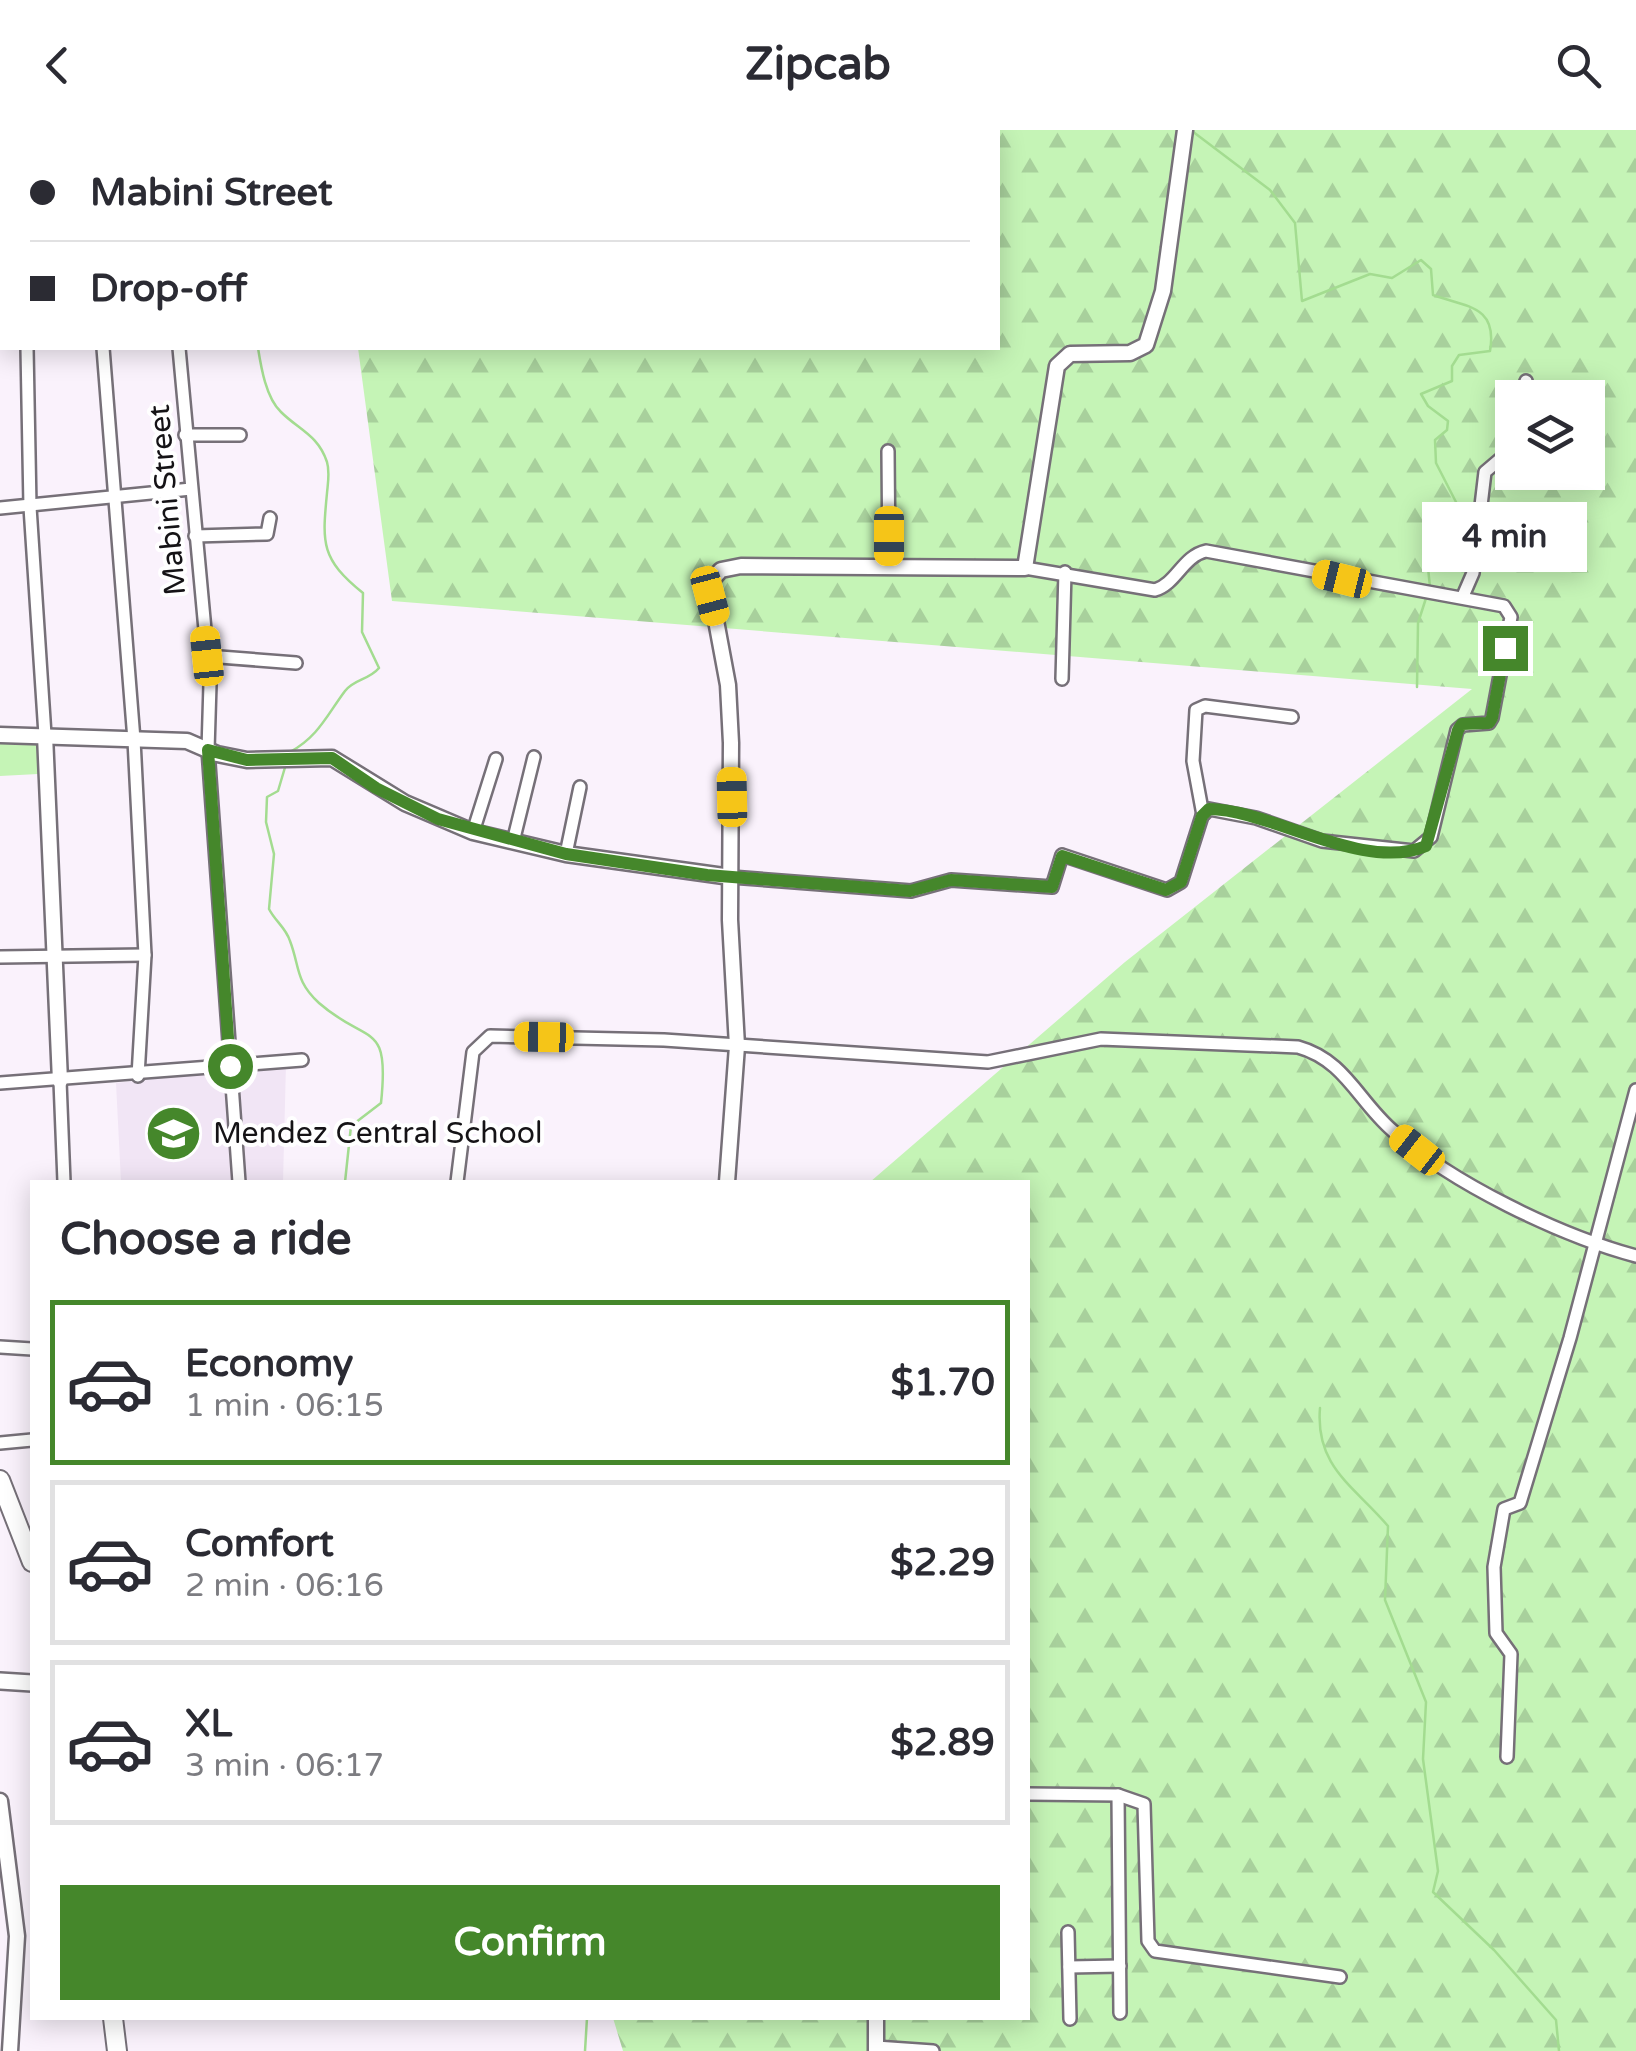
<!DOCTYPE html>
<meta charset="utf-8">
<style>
:root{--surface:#fff;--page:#f2f2f3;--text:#2b2b33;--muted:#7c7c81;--line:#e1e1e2;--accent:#45872b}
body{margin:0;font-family:"Varela Round",sans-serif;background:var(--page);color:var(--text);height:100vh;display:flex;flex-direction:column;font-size:38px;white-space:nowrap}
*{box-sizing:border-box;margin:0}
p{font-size:32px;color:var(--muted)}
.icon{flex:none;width:55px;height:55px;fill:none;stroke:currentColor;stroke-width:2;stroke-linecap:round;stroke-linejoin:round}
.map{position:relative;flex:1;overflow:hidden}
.panel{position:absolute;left:30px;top:1050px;width:1000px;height:840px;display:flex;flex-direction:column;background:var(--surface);border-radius:0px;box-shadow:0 5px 25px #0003}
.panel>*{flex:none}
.hud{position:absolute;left:0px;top:0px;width:1000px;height:220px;box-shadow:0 5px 25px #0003;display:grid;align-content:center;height:220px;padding:0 30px;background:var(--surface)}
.fabs{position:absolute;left:1495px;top:250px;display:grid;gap:20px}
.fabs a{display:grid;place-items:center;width:110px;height:110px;border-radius:0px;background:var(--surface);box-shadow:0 5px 25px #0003;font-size:50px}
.end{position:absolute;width:45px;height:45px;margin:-22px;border:12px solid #45872b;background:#fff;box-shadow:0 0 0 5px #fff}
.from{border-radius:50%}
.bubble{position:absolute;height:70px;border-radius:0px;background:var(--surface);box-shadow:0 5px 25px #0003;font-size:32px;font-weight:700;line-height:70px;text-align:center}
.car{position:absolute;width:30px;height:60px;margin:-30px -15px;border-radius:12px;box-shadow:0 0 8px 2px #0007;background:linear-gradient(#f5c518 24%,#345 0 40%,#f5c518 0 76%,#345 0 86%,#f5c518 0)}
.hud b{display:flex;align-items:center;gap:35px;height:95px;font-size:38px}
.hud b+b{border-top:2px solid var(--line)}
.hud i{width:25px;height:25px;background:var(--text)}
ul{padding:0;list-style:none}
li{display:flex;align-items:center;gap:30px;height:165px;margin:0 20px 15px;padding:0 10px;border:5px solid var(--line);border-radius:0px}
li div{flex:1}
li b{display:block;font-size:38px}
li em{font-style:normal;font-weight:700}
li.active{border-color:var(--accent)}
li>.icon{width:90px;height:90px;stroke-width:1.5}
h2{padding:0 30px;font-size:45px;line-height:120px}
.button{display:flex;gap:20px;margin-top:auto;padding:20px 30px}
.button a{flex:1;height:115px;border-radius:0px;background:var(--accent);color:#fff;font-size:40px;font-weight:700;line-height:115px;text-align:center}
header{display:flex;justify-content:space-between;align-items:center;height:130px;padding:0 30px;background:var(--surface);font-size:45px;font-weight:700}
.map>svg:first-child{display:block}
.built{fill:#f1e5f5}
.green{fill:#c5f4b6}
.forest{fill:url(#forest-firs);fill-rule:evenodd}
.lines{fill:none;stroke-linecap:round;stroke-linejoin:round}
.stream{stroke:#a3dc90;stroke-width:2.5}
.minor-casing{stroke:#767078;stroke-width:16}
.tertiary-casing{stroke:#767078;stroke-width:19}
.secondary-casing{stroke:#767078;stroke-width:20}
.primary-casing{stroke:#767078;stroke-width:22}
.minor{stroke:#fff;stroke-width:11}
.tertiary{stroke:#fff;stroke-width:14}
.secondary{stroke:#fff;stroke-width:15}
.primary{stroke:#fff;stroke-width:18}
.route{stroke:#45872b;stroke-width:12}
.labels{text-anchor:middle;stroke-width:8;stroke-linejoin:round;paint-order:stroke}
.street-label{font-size:30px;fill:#151316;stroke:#fff}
.poi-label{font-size:30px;fill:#151316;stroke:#fff;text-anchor:start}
</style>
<header><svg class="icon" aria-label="back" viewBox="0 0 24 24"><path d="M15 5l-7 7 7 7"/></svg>Zipcab<svg class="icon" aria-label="search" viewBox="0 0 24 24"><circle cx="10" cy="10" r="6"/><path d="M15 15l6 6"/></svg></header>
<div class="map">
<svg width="1636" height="1921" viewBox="0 0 1636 1921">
<defs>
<pattern id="forest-firs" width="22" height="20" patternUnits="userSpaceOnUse" patternTransform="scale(2.5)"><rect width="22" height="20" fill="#c5f4b6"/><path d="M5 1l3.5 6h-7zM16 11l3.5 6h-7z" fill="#a8d09c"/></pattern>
</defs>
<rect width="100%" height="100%" fill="#faf2fc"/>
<path class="built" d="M286,934L283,1052H121L116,953Z"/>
<path class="green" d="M37,610L38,644L0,646V611Z"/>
<path class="forest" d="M330,0H1636V1921H623L613,1888H1028V1052H870L1125,832L1472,559L392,471L358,218H998V2ZM1512,268H1588V342H1512Z"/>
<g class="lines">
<g class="stream">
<path d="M19,0L20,2"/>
<path d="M190,0L192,2"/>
<path d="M1192,1L1270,60L1295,93L1302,171L1370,144L1392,148L1421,130L1431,139L1433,165C1466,177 1498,175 1490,221L1459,225L1452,236V251L1421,264L1428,276L1448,291L1447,300L1435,310L1436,333L1457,374L1436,389L1425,409L1430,457"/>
<path d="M258,218C261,237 266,268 281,282C299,300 318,305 327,332C330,342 328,352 327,363C322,414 321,429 363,463L362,502L379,538C369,550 354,549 345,561C327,585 318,607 290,622"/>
<path d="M1417,557L1418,493L1427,465"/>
<path d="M286,634L278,661L267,667L266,692L274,724L269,779C275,791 286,798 290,811C300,837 295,851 319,873C368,916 390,889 381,973L351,996L345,1052"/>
<path d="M1320,1278C1315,1337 1354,1356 1388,1396L1385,1470L1426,1572L1423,1629L1438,1741L1433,1762L1494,1820L1556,1890L1559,1921"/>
<path d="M585,1921L587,1888"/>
</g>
<defs>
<g id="minor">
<path d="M0,0L5,2"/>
<path d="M45,2V0"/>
<path d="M0,206H2"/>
<path d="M27,218L30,377L45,605"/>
<path d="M103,218L134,610L145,825L138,946"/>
<path d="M179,218L210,554L208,620L239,1052"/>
<path d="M1522,268L1526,251"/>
<path d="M185,305H240"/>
<path d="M888,321L889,436"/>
<path d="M0,378L191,359"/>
<path d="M195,406L267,404L270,388"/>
<path d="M1463,466L1473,443L1485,342L1512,319"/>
<path d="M207,526L296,533"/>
<path d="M1062,549L1065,442"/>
<path d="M1203,685L1193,631L1196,580L1205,576L1292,587"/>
<path d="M473,702L496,629"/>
<path d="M513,712L534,627"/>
<path d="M566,724L580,657"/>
<path d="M731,747L911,761L951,750L1052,757L1062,725L1167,760L1181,752L1202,686L1209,679L1256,688L1322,711L1414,721L1431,707L1457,600L1463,595L1489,593L1492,588L1511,487L1504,476L1206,421C1183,426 1176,454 1155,460L1025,438"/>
<path d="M0,827L145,825"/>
<path d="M60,951L64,1052"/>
<path d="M0,953L302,930"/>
<path d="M457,1052L473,922L490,906L664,910L988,932L1101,909L1298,917C1345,930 1358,971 1393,1001C1453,1054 1559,1105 1636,1126"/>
<path d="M0,1217L32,1219"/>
<path d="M0,1313L32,1310"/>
<path d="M1507,1627L1511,1524L1496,1503L1494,1437L1504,1379L1520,1373L1570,1208L1636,960"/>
<path d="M1028,1664L1118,1665L1144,1674L1148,1811L1155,1821L1340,1847"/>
<path d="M1118,1665L1120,1883"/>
<path d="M1068,1802L1070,1889"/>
<path d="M1069,1837L1120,1836"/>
<path d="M876,1917L933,1921"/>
</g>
<g id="tertiary">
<path d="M0,605L187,611L217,624L247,630L332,628L405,673L473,702L566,724L731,747"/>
<path d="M45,605L60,951"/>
<path d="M727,1052L737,916L730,790L731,613L728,555L709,453L721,440L741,436L1025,438L1057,236L1070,224L1130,223L1146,215L1163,161L1185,0"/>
<path d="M0,1671L17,1806L10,1921"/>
<path d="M876,1921V1888"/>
</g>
<path id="secondary" d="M0,1551L32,1553"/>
<g id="primary">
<path d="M0,1350L32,1432"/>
<path d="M113,1888L117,1921"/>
</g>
</defs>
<use href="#minor" class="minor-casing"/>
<use href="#tertiary" class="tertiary-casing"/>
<use href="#secondary" class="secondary-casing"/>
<use href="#primary" class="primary-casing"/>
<use href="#minor" class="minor"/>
<use href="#tertiary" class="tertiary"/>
<use href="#secondary" class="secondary"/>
<use href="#primary" class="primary"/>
</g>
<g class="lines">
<path class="route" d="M230,936L208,620L247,630L332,628L376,658L438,689L566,724L707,745L910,761L951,750L1052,757L1062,726L1166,760L1181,752L1202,686L1209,679C1270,679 1363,743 1426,716L1458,600L1462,594L1489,593L1492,588L1505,518"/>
</g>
<defs>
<symbol id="school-disc" viewBox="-11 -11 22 22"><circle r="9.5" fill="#45872b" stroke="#fff"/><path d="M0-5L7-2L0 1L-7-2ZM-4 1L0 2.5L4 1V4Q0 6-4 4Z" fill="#fff"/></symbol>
</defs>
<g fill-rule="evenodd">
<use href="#school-disc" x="142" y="972" width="63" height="63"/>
</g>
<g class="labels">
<g class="street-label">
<text transform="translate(167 370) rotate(-95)" y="10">Mabini Street</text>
</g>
<g class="poi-label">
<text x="213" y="1013">Mendez Central School</text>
</g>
</g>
</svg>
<div class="fabs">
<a><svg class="icon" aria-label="layers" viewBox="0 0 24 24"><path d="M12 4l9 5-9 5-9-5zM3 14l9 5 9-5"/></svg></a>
</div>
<i class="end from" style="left:230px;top:936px"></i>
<i class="end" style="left:1505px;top:518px"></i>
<div class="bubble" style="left:1422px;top:372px;width:165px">4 min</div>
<i class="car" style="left:889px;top:406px;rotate:180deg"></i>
<i class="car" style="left:1342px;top:449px;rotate:284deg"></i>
<i class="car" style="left:710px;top:466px;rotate:165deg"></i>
<i class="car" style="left:207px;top:526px;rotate:354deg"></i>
<i class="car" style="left:732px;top:667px;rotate:359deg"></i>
<i class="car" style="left:544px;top:907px;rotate:271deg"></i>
<i class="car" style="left:1417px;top:1020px;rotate:308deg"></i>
<div class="hud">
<b><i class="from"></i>Mabini Street</b>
<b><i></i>Drop-off</b>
</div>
<section class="panel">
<h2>Choose a ride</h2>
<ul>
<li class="active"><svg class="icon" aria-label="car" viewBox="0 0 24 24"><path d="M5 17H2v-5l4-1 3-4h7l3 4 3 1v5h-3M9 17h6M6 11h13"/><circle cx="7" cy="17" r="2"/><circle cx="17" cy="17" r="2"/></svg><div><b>Economy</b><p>1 min · 06:15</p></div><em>$1.70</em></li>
<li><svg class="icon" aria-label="car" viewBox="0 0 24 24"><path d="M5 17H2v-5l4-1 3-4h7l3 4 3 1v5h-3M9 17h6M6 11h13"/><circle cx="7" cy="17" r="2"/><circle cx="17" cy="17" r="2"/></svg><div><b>Comfort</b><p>2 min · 06:16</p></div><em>$2.29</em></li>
<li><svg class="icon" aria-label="car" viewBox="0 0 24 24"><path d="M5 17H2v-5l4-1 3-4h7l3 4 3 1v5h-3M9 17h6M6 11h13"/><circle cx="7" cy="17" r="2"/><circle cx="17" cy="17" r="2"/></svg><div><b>XL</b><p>3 min · 06:17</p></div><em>$2.89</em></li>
</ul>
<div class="button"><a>Confirm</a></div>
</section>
</div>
